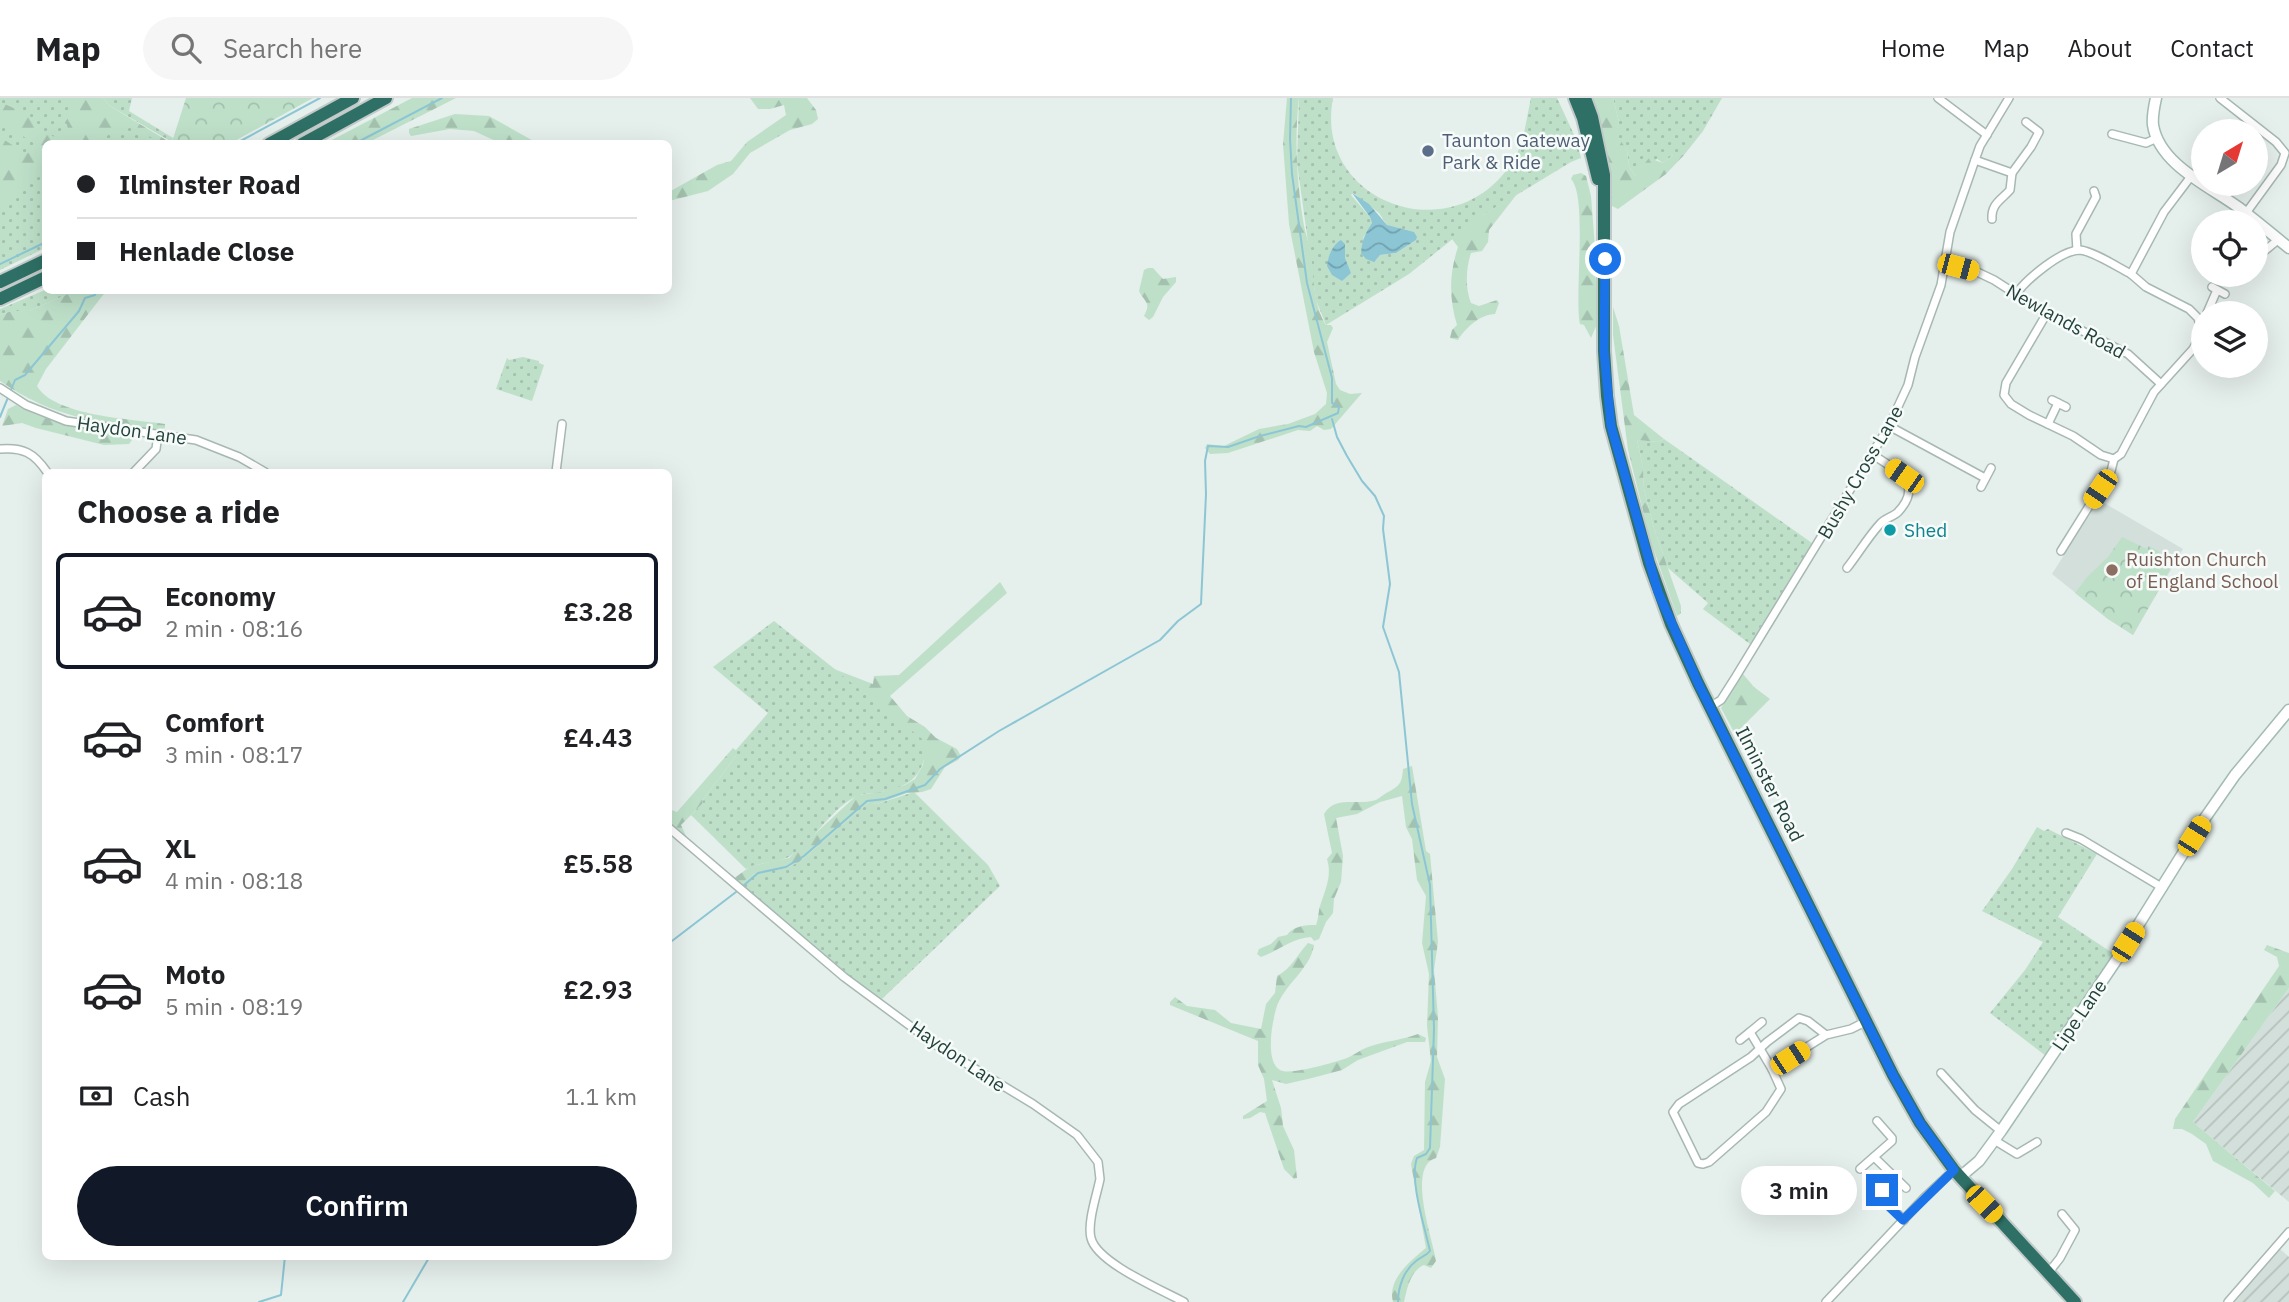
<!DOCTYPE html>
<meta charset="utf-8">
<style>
:root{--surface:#fff;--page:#f6f6f6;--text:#202124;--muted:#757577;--line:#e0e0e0;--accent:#111827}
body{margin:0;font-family:"IBM Plex Sans",sans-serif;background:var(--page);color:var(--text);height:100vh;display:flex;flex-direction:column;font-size:26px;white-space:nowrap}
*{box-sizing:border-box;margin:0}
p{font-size:23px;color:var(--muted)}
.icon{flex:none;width:38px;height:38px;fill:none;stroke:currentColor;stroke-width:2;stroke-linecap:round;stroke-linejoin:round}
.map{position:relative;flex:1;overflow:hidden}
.drawer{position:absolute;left:42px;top:371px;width:630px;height:791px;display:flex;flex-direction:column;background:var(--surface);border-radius:10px;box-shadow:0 7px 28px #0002}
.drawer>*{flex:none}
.hud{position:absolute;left:42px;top:42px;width:630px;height:154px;border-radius:10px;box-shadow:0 7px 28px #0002;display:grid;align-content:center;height:154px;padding:0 35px;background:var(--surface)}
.needle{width:46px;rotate:38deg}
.controls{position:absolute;left:2191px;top:21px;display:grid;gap:14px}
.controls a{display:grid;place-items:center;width:77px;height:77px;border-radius:50%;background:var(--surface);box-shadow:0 7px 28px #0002;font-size:35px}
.end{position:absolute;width:32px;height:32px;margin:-16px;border:9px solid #1a73e8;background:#fff;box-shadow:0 0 0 4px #fff}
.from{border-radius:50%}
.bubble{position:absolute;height:49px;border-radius:24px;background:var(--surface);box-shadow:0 7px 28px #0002;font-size:23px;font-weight:600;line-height:49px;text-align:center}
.car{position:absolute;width:21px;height:42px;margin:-21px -10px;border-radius:9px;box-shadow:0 0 5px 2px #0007;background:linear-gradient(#f5c518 24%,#345 0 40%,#f5c518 0 76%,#345 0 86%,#f5c518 0)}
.hud b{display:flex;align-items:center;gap:24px;height:66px;font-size:26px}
.hud b+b{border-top:2px solid var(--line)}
.hud i{width:18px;height:18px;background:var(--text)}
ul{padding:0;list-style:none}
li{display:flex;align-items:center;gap:21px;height:116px;margin:0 14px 10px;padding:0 21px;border:4px solid transparent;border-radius:10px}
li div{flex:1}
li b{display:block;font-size:26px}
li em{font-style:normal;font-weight:600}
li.active{border-color:var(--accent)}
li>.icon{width:63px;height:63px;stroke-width:1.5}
h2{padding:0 35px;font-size:32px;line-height:84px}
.pay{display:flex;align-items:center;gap:18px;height:77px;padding:0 35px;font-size:26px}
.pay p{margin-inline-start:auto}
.button{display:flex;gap:14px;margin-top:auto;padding:14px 35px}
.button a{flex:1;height:80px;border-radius:42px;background:var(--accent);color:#fff;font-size:28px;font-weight:600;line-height:80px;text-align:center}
header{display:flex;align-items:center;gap:42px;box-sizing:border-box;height:98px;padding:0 35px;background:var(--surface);border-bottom:2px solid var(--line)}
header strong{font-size:33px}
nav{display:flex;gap:38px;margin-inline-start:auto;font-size:24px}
.search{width:490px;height:63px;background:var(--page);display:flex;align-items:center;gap:18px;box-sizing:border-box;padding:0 24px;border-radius:38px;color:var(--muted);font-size:26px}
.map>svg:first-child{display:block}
.built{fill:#d3dfda}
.industrial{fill:url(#industrial-furrows)}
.grass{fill:url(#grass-dots);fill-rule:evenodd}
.forest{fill:url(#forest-firs)}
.park{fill:url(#park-crowns)}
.water{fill:url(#water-waves)}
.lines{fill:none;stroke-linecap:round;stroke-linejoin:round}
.stream{stroke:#8cc6d5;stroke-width:2}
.street-casing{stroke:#a7b8b3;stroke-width:10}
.secondary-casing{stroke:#a3bbb4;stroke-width:13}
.highway-casing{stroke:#c1cac8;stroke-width:16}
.street{stroke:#fff;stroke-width:7}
.secondary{stroke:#fff;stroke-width:10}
.highway{stroke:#2e7065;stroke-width:12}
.route{stroke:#1a73e8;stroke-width:9}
.service-dot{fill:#5c6f8a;stroke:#f6fbf9;stroke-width:2.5}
.culture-dot{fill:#0f9aa8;stroke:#f6fbf9;stroke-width:2.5}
.education-dot{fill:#8d6e63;stroke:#f6fbf9;stroke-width:2.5}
.labels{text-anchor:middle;stroke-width:5;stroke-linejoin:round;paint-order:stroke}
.service-label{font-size:19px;fill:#4e5e75;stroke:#f6fbf9;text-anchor:start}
.street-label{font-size:19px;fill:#23423b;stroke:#f6fbf9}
.culture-label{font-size:19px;fill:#0d838f;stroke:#f6fbf9;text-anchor:start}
.education-label{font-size:19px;fill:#785e54;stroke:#f6fbf9;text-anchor:start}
</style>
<header>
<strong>Map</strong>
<div class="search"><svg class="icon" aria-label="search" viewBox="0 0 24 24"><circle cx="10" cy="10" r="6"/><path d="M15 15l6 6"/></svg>Search here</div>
<nav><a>Home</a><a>Map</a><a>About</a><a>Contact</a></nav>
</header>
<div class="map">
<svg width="2289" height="1204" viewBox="0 0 2289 1204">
<defs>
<pattern id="industrial-furrows" width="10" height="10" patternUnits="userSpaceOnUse" patternTransform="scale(1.75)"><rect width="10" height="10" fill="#d3dfda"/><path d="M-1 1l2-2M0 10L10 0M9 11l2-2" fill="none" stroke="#b5c1bc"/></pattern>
<pattern id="grass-dots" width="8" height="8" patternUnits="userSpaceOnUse" patternTransform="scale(1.75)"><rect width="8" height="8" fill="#bee0c9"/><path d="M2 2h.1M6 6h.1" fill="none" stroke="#a3c1ae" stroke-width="1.8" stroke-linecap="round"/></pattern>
<pattern id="forest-firs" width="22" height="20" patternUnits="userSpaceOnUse" patternTransform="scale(1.75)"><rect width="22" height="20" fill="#bee0c9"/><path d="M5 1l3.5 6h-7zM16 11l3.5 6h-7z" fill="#a3c1ae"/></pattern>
<pattern id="park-crowns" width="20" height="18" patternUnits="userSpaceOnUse" patternTransform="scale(1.75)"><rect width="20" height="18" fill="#bee0c9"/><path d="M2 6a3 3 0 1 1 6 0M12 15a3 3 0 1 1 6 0" fill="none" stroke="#a3c1ae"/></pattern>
<pattern id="water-waves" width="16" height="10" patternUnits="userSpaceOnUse" patternTransform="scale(1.75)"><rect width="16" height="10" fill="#8cc6d5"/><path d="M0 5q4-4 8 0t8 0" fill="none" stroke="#72a2ae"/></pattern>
</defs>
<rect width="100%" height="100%" fill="#e5efeb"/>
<path class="built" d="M2099,402L2183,451L2133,537L2108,521L2052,476Z"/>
<g class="industrial">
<path d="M2289,890V1104L2193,1024Z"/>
<path d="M2279,1150L2289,1159V1204H2235Z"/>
</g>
<g class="grass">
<path d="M0,0H101L109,9L171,45L46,46L45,150L0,172Z"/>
<path d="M103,0H132L129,13L173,40L172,44L110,8Z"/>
<path d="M1299,0H1333C1313,104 1452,155 1511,66C1524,48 1526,22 1531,0H1557L1576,41L1581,60L1571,64L1480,119L1409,176L1326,227L1316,202L1297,65ZM1353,95L1379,115L1387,127L1416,142L1396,155L1380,157L1363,140L1372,125L1370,119L1351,97Z"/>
<path d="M1613,0H1722L1703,33L1684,57H1673L1663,65L1657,61L1635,78L1629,68L1627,52L1615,36L1619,24Z"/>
<path d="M45,192L75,193L29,213H11L0,217V211Z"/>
<path d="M523,259L539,263V265L544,267L532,303L496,291L507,260L509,262Z"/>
<path d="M1664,341L1812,445L1750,546L1703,511L1708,505L1668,470L1653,427L1644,391L1643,369L1637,342L1658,344Z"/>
<path d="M774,523L927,644C924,676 913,688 882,694C873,696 863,694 855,699C830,712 814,743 792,757C779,766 760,763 746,771L691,717L702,706L704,700L736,658V652L768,615L713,569Z"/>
<path d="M914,694L988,767L1000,788L882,901L845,876L739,787L756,775L786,770L799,764L869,704L877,706Z"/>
<path d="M2037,729L2044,733L2048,731L2097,756L2058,819L2114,856L2046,958L1990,915L2025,872L2043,844L1982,813L2012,771Z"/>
</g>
<g class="forest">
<path d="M67,0H103L110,8L171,45H163L127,28L92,45L46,46L45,73L0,112V39L26,56L38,48L0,23V4L27,16L36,30L59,41L68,31L66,23L75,7Z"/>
<path d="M412,0H456L367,45H326Z"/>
<path d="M750,0H807L816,12L818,21L812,26L790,32L750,55L733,76L708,93L669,103V94L717,67L731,63L747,44L786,17L784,7L770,11H758Z"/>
<path d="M1287,0H1299C1294,42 1297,86 1304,128C1306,137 1309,146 1311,154C1314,178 1313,207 1326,227H1331L1333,230L1327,244L1336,286L1340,292L1350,296L1362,295L1331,331L1324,332L1317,328L1310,333L1298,332L1228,355L1210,356L1205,350L1207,346L1224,348L1259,331L1288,326L1315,316L1326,306L1327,295L1314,254L1289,126L1283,46Z"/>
<path d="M1591,0H1613L1619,24L1616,36L1627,52L1629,68L1635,78L1649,60L1663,65L1673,57H1684L1666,76L1618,111L1610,107L1609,72Z"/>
<path d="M455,16L489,18L537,45H500L474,33L450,31L411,38L409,35V31Z"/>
<path d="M1581,75L1586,78L1591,98L1595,150L1597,226L1591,240L1584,227L1580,226C1574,197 1588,99 1571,81L1573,77Z"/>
<path d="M1517,96L1489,132L1488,144L1482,153L1471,155C1466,169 1465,191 1471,205L1479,208L1497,202L1499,205L1495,216C1481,216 1465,230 1458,242L1450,240L1452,232L1457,227C1449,200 1449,176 1458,149L1452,141L1478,120Z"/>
<path d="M1148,170H1153L1163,181L1176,179V184L1163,199L1153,219L1149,222L1144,218C1152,204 1144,204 1139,193L1144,172Z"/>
<path d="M75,193H106L46,271L37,288C54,318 132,321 165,326V330L159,332C94,323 56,321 0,283V217L11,213H29Z"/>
<path d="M1613,209L1619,228L1634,317L1664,341L1658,344L1637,342L1643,369L1644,391L1653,427L1681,508V515L1677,518L1650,441L1628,352L1613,237Z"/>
<path d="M16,307C50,326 94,333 132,337V342L129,346L104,347L36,330L22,325L2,328L8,311Z"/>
<path d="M1000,484L1007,495L890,598L907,618L925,629L936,640L957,651L961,658L958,662L945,669L931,691L922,694L907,695L877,706L869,704L799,764L786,770L756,775L739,787L733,781L751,768L789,760L857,697L882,694L905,687L915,681L923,667L926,644L834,571L873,586L874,578L899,577Z"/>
<path d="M1743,576L1754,589L1770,601L1735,636L1721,610Z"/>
<path d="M733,650L737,653L736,658L704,700L702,706L681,727L686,738H684L669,725V711L677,714Z"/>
<path d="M1412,668L1426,753L1430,756L1438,844L1434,872L1438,919L1437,959L1445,981L1440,1049L1436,1060C1406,1068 1433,1142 1436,1163L1431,1170L1424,1167C1410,1173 1407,1191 1404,1204H1393C1387,1182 1410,1163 1426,1150L1411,1066L1414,1058L1424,1052L1425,984L1431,963L1427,928L1429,876L1422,845L1426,798L1417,782L1412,741L1406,729L1402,698L1380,704L1357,716L1336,720L1343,758L1341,784L1334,801L1333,815L1326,824L1319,841L1314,843L1311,839C1292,840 1278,853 1261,859L1257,856L1259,851L1271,846L1278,839L1287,837C1293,828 1305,827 1316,827C1319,820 1318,812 1321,805C1326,790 1332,777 1327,761L1332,755L1324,716C1335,697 1358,708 1376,702C1380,700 1385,695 1390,693C1401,687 1402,683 1403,671Z"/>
<path d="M1308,845L1314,847C1310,872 1283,887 1276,911C1272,925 1265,964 1280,972C1289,978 1336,964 1347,960C1356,956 1363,950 1371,948C1387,943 1402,942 1418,936L1426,940L1425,944H1407L1358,962L1342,972L1312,980L1286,986L1272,982L1281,1010L1283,1028L1294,1052L1297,1080L1294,1081L1284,1071L1265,1015L1260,1014L1250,1020L1243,1021V1018L1267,1003L1264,981L1258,967V943L1170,907V904L1175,899L1187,908L1215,912L1231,925L1261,931L1266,906L1275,895L1277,878C1292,870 1297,857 1308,845Z"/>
<path d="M2267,847L2289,855V890L2193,1024L2275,1093L2269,1100L2253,1085L2213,1063L2206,1046L2192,1036L2182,1031H2173L2175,1021L2279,868L2277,859L2264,852Z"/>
</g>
<g class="park">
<path d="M186,0H313L231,45H174L172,44Z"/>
<path d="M2122,439L2147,451L2149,448L2160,454L2158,459L2172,468L2133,537L2108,521L2075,495L2087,479L2108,459Z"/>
</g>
<g class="water">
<path d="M1352,95L1369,106L1387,127L1414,134L1417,139L1416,142L1396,155L1380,157L1374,164L1366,161L1361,155C1362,143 1365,135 1372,125L1370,119Z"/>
<path d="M1341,142L1345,146V160L1351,175L1342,183L1332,177L1327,168C1328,159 1332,147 1341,142Z"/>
</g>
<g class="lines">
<g class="stream">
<path d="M235,46L320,0"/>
<path d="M354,46L442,0"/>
<path d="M0,166L46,144"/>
<path d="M11,292L15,282L25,277L79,213L85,200L95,197L97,192"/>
<path d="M0,319L9,297"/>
<path d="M1332,321L1337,339L1347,358L1362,383L1375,398L1384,418L1383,431L1390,486L1383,529L1399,574L1412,706L1430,787L1434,931L1430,1050L1426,1056L1417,1060C1409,1082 1425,1130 1430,1153C1426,1158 1421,1159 1416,1163C1404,1172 1398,1189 1398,1204"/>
<path d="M742,789L758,775L786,769L804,758L867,703L885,701L925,687L940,671L999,633L1160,542L1178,523L1201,506L1206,396L1205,363L1208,348L1228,349L1260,338L1299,328L1306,329L1338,315L1339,309L1332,305V280L1307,185L1292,76L1290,41L1291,0"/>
<path d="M668,846L736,794"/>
<path d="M259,1204L281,1197L285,1158"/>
<path d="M403,1204L430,1158"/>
</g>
<defs>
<g id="street">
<path d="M1938,0L1987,37"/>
<path d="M2220,0L2276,44L2285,55L2281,67L2246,115"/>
<path d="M2112,36L2146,45L2157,40"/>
<path d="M1975,62L2012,75L2031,49L2039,34L2026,24"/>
<path d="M1992,121C1991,106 2001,102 2010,92L2012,75"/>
<path d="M2077,152L2076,136L2096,99L2094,93"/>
<path d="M2256,160L2279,141"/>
<path d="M1946,166L1975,173L1994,182L2039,211L2128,256L2161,286"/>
<path d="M2212,189L2225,196"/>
<path d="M2016,196C2027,181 2061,152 2080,152C2093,153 2119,170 2131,176L2164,114L2192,77"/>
<path d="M2047,215L2006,285L2004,297L2011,306L2029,317L2073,338L2101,357L2114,361"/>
<path d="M2207,215L2217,192"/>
<path d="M0,290L26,307L66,323L196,342L239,359L265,374"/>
<path d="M2052,302L2066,309"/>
<path d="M2048,326L2058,305"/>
<path d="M1889,328L1985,380"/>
<path d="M0,351C23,349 34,355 47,374"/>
<path d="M134,374L156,351L158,336"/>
<path d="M556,374L562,326"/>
<path d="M1981,389L1991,370"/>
<path d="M2061,453L2111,373L2114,361L2121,356L2154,294L2193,251L2200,238L2201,231L2198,220L2189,211L2146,189L2131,176"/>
<path d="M1847,470C1858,456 1868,439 1880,426C1885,420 1893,419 1898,414C1925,385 1896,372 1873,357"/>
<path d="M1710,609L1721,602L1735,580L1889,328L1908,287L1915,259L1941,187L1950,134L1975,62L1980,48L2009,0"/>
<path d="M668,729L844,879L936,947L1033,1006L1077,1037L1098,1064L1100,1081C1097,1096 1087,1125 1091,1140C1097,1165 1162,1192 1184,1204"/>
<path d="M2066,735L2081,741L2163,790"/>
<path d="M1750,934L1762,924"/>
<path d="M1826,937L1808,923L1799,920L1767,944L1751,959L1679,1006L1673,1014L1698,1065L1703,1066L1709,1064L1766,1014L1781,991L1772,971L1826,937L1851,931L1867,923"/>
<path d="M1740,942L1750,934L1772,971"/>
<path d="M1941,975L1975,1012L2001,1033"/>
<path d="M1994,1042L2017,1056L2037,1044"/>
<path d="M1874,1059L1906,1090"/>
<path d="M1860,1071L1892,1043V1040L1877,1023"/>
<path d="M1895,1078L1882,1092L1879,1098L1904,1122"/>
<path d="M2049,1174L2060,1160L2075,1132L2062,1116"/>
<path d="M1826,1204L1924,1100L1954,1072"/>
<path d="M2228,1204L2289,1134"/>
</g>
<g id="secondary">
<path d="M2156,0C2154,9 2152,18 2153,27C2159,66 2209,88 2238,109C2255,122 2272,136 2289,150"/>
<path d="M1960,1079L1979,1063L2001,1033L2117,861L2205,720L2235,677L2289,612"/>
</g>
<g id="highway">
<path d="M1575,0L1583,20L1598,81"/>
<path d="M1585,0L1592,19L1604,77V253L1607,298L1611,328L1649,465L1671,526L1698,585L1893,977L1920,1025L1954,1072L2075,1204"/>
<path d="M269,46L353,0"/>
<path d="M302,46L386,0"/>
<path d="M0,184L46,162"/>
<path d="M0,201L46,179"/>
</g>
</defs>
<use href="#street" class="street-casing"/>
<use href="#secondary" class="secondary-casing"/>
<use href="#highway" class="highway-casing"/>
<use href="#street" class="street"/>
<use href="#secondary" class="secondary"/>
<use href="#highway" class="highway"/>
</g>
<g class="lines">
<path class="route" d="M1605,161L1604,253L1611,328L1658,494L1698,585L1893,977L1920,1025L1954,1072L1903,1122L1881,1101L1882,1092"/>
</g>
<circle class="service-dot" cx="1428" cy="53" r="7"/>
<circle class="culture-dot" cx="1890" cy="432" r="7"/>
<circle class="education-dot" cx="2112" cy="472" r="7"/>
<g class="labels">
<g class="service-label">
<text x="1442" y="49">Taunton Gateway<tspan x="1442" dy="22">Park &amp; Ride</tspan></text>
</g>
<g class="street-label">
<text transform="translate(2066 223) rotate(29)" y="7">Newlands Road</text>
<text transform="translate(132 332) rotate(8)" y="7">Haydon Lane</text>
<text transform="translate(1860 374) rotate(-60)" y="7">Bushy Cross Lane</text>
<text transform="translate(1770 686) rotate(63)" y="7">Ilminster Road</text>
<text transform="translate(2079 917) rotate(-56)" y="7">Lipe Lane</text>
<text transform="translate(958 958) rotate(34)" y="7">Haydon Lane</text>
</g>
<g class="culture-label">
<text x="1904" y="439">Shed</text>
</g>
<g class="education-label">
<text x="2126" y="468">Ruishton Church<tspan x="2126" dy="22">of England School</tspan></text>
</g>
</g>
</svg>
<div class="controls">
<a><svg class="needle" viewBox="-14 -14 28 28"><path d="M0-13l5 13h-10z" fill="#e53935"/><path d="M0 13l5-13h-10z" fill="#757577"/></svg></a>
<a><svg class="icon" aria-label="locate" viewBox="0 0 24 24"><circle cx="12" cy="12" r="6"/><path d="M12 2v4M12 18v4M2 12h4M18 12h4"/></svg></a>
<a><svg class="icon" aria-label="layers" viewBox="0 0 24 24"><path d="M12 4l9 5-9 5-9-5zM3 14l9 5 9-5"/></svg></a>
</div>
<i class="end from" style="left:1605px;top:161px"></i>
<i class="end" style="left:1882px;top:1092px"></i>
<div class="bubble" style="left:1741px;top:1068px;width:116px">3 min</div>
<i class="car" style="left:1958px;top:169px;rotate:105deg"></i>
<i class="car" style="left:1904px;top:378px;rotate:305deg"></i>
<i class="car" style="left:2100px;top:391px;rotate:214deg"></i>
<i class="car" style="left:2194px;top:738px;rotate:32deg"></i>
<i class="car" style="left:2128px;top:844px;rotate:32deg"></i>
<i class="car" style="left:1790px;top:960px;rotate:57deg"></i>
<i class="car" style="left:1984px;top:1106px;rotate:136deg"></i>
<div class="hud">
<b><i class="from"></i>Ilminster Road</b>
<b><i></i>Henlade Close</b>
</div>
<section class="drawer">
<h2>Choose a ride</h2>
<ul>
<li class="active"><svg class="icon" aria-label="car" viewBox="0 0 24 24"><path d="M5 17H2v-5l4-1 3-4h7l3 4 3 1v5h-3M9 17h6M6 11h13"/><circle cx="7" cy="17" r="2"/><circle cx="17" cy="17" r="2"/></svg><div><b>Economy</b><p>2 min · 08:16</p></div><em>£3.28</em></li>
<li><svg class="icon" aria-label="car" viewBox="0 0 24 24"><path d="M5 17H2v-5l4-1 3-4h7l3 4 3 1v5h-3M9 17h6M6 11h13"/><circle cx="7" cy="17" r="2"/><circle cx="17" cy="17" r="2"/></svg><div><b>Comfort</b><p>3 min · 08:17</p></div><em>£4.43</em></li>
<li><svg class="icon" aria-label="car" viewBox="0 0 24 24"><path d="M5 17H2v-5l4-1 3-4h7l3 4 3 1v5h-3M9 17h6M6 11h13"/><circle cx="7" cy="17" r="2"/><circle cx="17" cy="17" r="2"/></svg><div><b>XL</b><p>4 min · 08:18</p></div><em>£5.58</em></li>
<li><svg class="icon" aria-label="car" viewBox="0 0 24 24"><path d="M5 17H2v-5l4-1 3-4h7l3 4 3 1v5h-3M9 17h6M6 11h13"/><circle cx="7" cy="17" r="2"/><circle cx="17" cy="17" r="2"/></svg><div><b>Moto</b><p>5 min · 08:19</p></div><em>£2.93</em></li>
</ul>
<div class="pay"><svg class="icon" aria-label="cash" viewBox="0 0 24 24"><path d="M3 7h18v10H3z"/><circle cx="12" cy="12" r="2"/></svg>Cash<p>1.1 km</p></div>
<div class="button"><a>Confirm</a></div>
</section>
</div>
